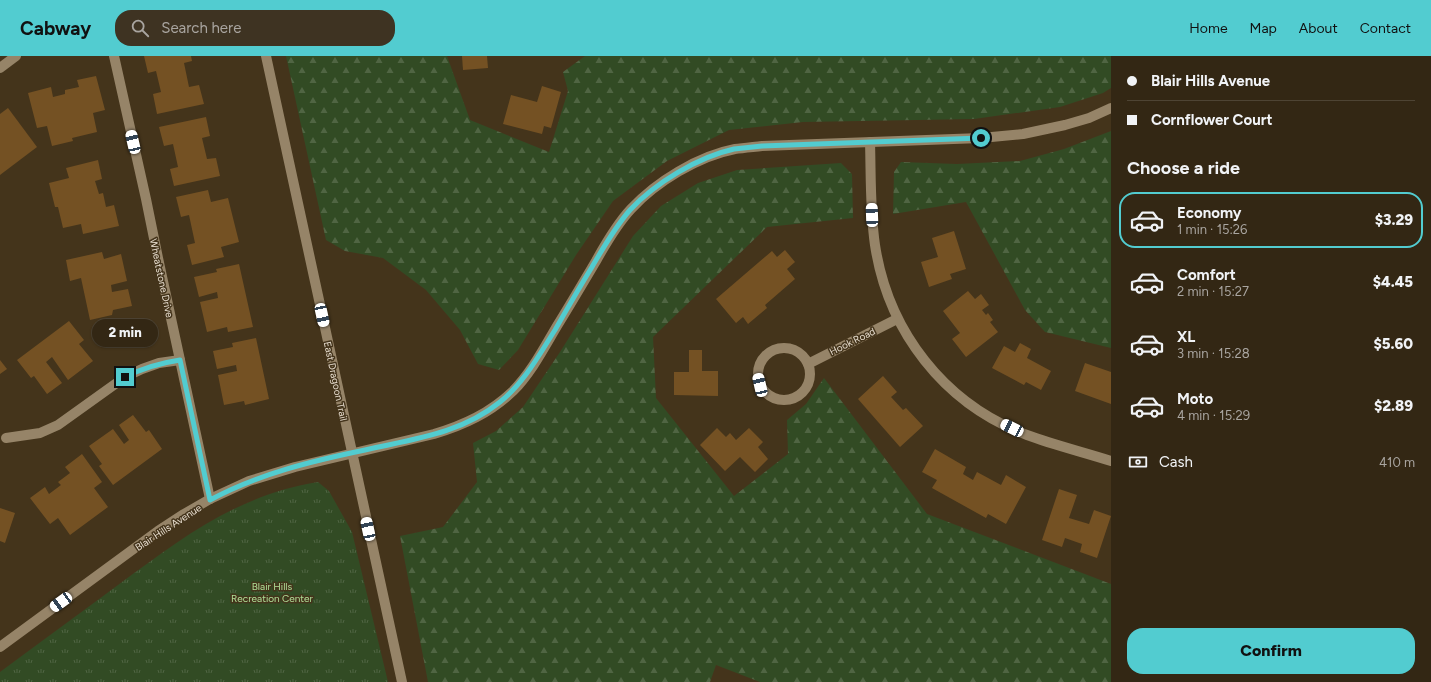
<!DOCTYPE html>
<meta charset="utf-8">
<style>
:root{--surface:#332714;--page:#3e3322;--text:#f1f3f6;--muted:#a9a5a0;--line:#4e4434;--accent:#52ccd0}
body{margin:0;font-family:Figtree,sans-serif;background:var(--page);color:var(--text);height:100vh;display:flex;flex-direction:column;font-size:15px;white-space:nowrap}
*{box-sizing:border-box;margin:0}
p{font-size:13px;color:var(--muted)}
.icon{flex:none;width:22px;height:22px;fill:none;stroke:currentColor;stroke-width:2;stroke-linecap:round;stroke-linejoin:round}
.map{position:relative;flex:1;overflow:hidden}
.side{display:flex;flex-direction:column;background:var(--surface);width:320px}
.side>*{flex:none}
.top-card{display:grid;align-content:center;height:88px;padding:0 16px;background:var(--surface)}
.end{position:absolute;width:18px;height:18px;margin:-9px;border:5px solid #52ccd0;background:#111;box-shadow:0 0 0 2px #111}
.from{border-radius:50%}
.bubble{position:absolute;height:28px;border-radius:14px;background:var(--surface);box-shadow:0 1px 3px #0004,0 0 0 1px var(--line);font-size:13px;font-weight:800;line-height:28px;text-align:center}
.car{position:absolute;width:12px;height:24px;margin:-12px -6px;border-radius:5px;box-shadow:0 0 3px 1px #0007;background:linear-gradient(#fff 24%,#345 0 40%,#fff 0 76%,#345 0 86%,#fff 0)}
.top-card b{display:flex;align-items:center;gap:14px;height:38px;font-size:15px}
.top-card b+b{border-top:1px solid var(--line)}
.top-card i{width:10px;height:10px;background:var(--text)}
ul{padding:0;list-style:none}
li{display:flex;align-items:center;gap:12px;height:56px;margin:0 8px 6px;padding:0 8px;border:2px solid transparent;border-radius:16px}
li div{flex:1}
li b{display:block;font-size:15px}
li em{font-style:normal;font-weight:800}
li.active{border-color:var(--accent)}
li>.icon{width:36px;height:36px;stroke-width:1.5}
h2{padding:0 16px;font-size:18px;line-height:48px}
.pay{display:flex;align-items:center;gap:10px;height:44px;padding:0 16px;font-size:15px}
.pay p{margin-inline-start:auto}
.primary-button{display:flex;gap:8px;margin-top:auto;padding:8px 16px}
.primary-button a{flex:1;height:46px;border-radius:16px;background:var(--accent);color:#111;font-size:16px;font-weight:800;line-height:46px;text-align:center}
header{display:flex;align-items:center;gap:24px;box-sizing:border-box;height:56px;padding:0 20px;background:var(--accent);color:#111}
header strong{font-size:19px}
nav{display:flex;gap:22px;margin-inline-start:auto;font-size:14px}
.search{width:280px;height:36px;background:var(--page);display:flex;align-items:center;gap:10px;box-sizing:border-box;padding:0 14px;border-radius:16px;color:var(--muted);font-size:15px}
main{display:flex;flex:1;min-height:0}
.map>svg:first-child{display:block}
.grass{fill:url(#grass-tufts)}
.forest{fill:url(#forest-firs)}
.building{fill:#745123}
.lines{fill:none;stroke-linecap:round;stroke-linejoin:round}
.minor{stroke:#968468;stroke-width:10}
.route{stroke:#52ccd0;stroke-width:5}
.labels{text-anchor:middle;stroke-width:3;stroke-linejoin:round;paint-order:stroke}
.street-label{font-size:10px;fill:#ebe1d3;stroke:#44341b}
.park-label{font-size:10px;fill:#b0e099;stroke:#44341b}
</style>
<header>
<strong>Cabway</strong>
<div class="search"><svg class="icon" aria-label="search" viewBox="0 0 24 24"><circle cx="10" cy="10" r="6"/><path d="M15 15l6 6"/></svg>Search here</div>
<nav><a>Home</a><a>Map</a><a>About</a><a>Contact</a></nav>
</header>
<main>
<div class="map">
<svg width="1111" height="626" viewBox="0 0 1111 626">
<defs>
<pattern id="grass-tufts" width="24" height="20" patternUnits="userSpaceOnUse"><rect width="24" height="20" fill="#324b24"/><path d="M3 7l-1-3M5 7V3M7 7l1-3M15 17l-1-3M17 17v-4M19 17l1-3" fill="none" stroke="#506543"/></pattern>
<pattern id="forest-firs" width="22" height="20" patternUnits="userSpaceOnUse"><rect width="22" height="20" fill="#324b24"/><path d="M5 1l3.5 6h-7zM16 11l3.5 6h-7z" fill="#506543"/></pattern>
</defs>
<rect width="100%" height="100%" fill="#44341b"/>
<path class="grass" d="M318,426L329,435L352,476L388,626H0V616C39,587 79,558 118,529C182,482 237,439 318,426Z"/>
<g class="forest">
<path d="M286,0H447L470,64L549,96L568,35L563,16L585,0H1111V32L1103,37L1060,51L974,63L803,66L729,74L667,105L613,145L576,199L518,294L499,314L478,308L460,274L426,234L383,202L345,195L326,184Z"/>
<path d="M1111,75V292L1045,276L1025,254L966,146L893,158L894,116L901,106L957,108L1020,105L1064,93Z"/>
<path d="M841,107L852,118L853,162L767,171L653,281L656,342L734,440L788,398L787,364L806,348L824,322L927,458L1111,528V626H760L716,609L710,626H428L400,480L443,471L477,426L473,387L496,375L523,351L560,296L633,180L661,150L698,127L737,114Z"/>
</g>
<g class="building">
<path d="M144,0H191L192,5L184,7L189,31L199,29L204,48L157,58L153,38L161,36L156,15L148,17Z"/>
<path d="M462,0H487L488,12L463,14Z"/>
<path d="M96,20L105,54L93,57L97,76L72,82L73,85L52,90L47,70L37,72L28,37L51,31L53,41L65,38V34L79,31L77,24Z"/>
<path d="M542,30L561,36L551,72L544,70L542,78L503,68L511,39L537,46Z"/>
<path d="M8,52L37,91L0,119V58Z"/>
<path d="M206,61L210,80L202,82L207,103L216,102L220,120L174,130L170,113L178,111L173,88L164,90L159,71Z"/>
<path d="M98,104L102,123L95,125L99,138L103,137L106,151L114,149L119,170L83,178L81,168L63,172L58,151H55L49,127L69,122L66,112Z"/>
<path d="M208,134L211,146L228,142L239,186L221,191L224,201L192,209L187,189L195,187L189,159L181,161L176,141Z"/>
<path d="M954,175L966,213L950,218L952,223L929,231L921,206L938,201L932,182Z"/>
<path d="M785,194L795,206L787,213L795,223L765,249L767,252L748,268L743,261L736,267L716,243L772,195L777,201Z"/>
<path d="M102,196L104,203L121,198L127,225L111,229L112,236L128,233L132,250L113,254L112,259L90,264L81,222L70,225L66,204Z"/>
<path d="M239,208L253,271L228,276L227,271L207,276L200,246L218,242L217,236L199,241L194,221L217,216L216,213Z"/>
<path d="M968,235L975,243L981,238L989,249L982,254L986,259L988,257L993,264L990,266L998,276L966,301L952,283L960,277L943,255Z"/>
<path d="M69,265L84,284L79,288L93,305L68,324L52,301L46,306L62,327L47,338L34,320L31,322L17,304Z"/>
<path d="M256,282L269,343L245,349L244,345L224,349L218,319L237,315L236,309L217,313L213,295L233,291L232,287Z"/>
<path d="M1020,287L1031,293L1027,302L1051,315L1041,334L1026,326L1024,329L992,312L1004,290L1015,296Z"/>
<path d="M689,294H702V315H718V340L674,339V316H689Z"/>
<path d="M0,304L7,313L0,318Z"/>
<path d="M1085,307L1111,316V348L1075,335Z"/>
<path d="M883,320L897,336L891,341L903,354L906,352L923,370L900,391L858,343Z"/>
<path d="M133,359L146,376L149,374L162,393L113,429L99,410L102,408L89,390L113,373L124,388L129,384L119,369Z"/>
<path d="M717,372L726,381L730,377L736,384L749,372L763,386L758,391L768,403L755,416L740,401L725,415L700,389Z"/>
<path d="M935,393L966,411L963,418L973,424L977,416L1001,429L1006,419L1026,431L1006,468L988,458L986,462L932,432L937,424L922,416Z"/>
<path d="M82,398L102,426L94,432L108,451L70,479L58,462L50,468L30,442L45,431L49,438L61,429L58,426L70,417L65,411Z"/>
<path d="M1059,433L1077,439L1069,462L1089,468L1094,454L1111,460L1097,502L1080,496L1082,488L1065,482L1062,491L1042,484Z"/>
<path d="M0,452L15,457L5,487L0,485Z"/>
</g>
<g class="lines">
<g class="minor">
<path d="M114,0L146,143L158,202L210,443"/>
<path d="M266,0L402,626"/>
<path d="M0,12L16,0"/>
<path d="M870,86C871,120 870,155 875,189C888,275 944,348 1027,379C1054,389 1083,396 1111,405"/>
<circle cx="784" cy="318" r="26"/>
<path d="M808,308L897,263"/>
<path d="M6,382L40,377L58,369L125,321L142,313L159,307L180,304"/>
<path d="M0,591L158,475L184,458L210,443L249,425L295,411L434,378C464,369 490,357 513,335C531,317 544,292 557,270C570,249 583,227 596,205C606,187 617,168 631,153C656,126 698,100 735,93C743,92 753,91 762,90L981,82L1023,78L1065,69L1089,62L1111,52"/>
</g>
</g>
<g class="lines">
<path class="route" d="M125,321C143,312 160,307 180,304L210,444C258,418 312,405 365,394C414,383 460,378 500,346C524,327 539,299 555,274C567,253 579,232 592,211C603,192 615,171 630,154C655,127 698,101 734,93C743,92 753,91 762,90L981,82"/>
</g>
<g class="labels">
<g class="street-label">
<text transform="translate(162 222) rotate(78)" y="4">Wheatstone Drive</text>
<text transform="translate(852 285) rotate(-26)" y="4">Hook Road</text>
<text transform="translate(336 325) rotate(78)" y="4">East Dragoon Trail</text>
<text transform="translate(168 471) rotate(-33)" y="4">Blair Hills Avenue</text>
</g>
<g class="park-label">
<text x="272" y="534">Blair Hills<tspan x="272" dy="12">Recreation Center</tspan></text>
</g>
</g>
</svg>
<i class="end from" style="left:981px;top:82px"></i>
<i class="end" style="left:125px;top:321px"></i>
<div class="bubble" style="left:92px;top:263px;width:66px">2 min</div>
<i class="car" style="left:133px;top:86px;rotate:347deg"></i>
<i class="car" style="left:872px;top:159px;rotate:358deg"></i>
<i class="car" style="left:322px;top:259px;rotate:168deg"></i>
<i class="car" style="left:760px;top:329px;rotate:347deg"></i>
<i class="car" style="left:1012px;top:372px;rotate:296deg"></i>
<i class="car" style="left:368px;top:473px;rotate:348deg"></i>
<i class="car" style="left:61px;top:546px;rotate:234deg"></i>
</div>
<section class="side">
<div class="top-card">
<b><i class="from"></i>Blair Hills Avenue</b>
<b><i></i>Cornflower Court</b>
</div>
<h2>Choose a ride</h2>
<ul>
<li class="active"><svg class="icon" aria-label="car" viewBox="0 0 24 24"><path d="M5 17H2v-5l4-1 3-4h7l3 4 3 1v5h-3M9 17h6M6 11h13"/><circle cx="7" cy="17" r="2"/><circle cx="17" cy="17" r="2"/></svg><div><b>Economy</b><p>1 min · 15:26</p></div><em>$3.29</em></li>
<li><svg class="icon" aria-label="car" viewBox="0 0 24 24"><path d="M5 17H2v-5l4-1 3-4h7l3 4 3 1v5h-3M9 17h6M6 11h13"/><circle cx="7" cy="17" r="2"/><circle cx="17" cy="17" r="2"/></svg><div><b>Comfort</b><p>2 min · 15:27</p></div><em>$4.45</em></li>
<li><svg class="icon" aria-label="car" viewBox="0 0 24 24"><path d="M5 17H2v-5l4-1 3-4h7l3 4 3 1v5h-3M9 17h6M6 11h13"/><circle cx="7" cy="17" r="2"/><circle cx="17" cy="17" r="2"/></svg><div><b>XL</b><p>3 min · 15:28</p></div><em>$5.60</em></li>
<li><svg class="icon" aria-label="car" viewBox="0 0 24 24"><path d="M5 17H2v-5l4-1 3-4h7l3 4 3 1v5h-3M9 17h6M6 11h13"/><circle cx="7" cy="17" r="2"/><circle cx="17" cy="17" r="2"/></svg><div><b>Moto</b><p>4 min · 15:29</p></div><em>$2.89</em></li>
</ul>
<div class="pay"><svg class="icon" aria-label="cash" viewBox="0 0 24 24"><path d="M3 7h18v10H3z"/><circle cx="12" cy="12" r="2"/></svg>Cash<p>410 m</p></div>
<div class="primary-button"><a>Confirm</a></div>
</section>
</main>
